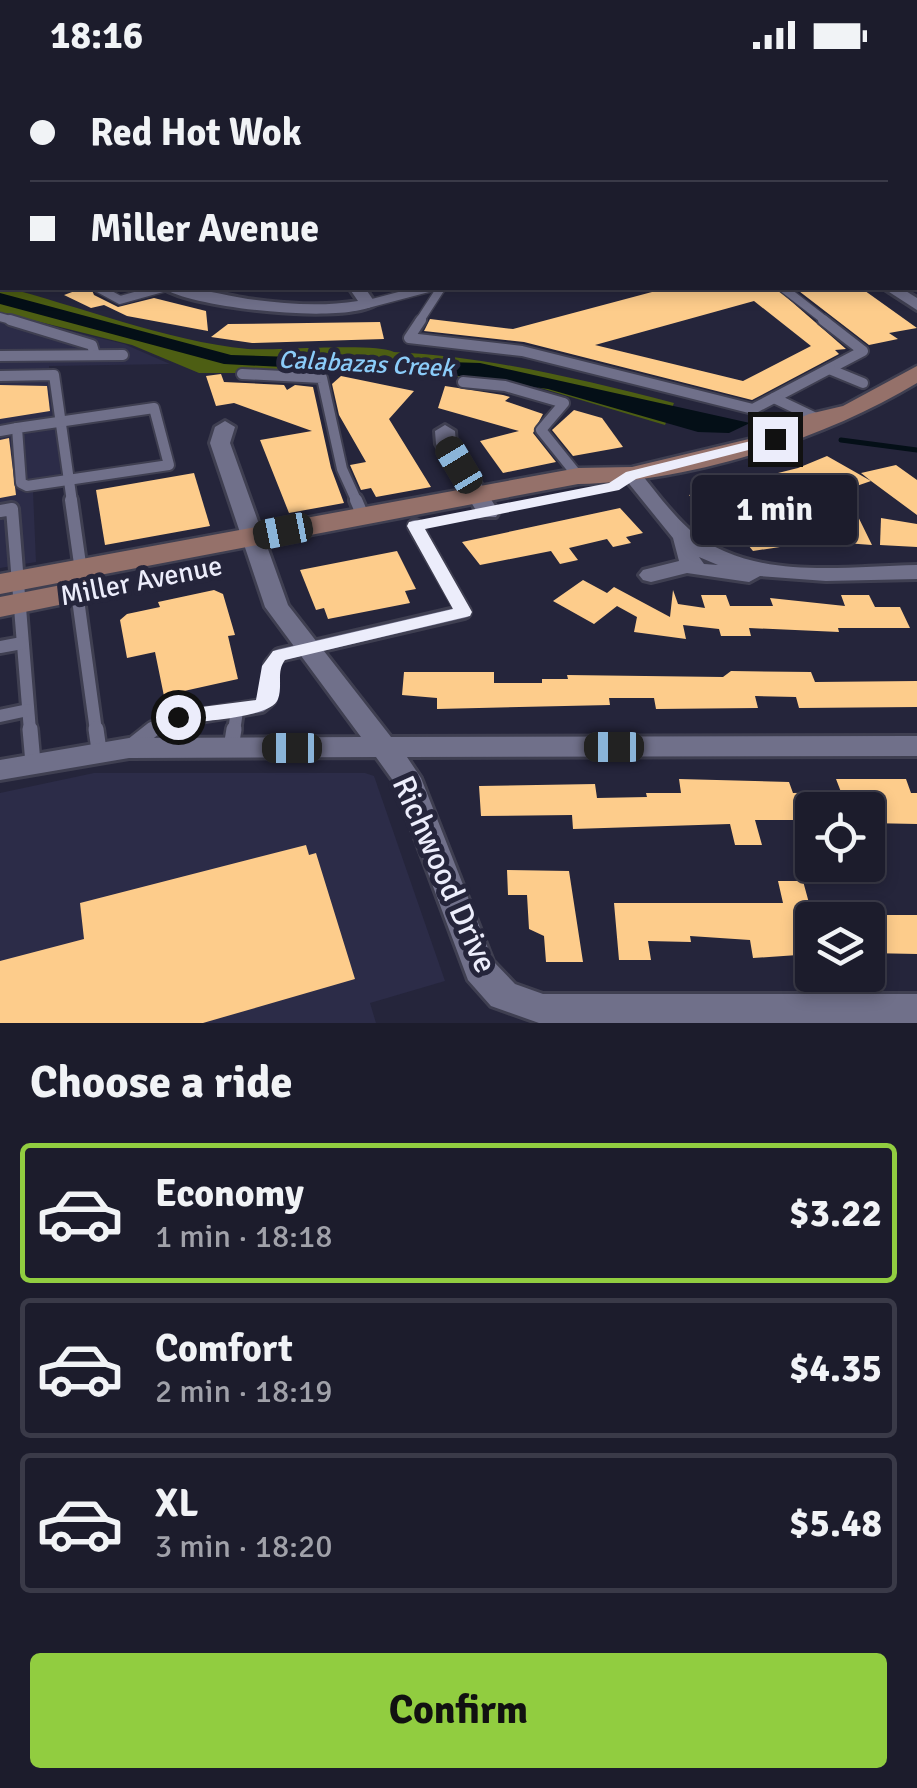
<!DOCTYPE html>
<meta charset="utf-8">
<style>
:root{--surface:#1c1c2c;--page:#252534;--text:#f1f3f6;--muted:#a0a1a9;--line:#3a3a48;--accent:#91cd40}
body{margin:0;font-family:Signika,sans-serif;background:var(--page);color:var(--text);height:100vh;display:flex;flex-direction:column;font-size:38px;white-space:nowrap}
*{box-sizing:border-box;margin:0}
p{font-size:32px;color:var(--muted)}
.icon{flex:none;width:55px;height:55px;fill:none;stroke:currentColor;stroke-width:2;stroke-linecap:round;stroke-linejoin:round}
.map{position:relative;height:953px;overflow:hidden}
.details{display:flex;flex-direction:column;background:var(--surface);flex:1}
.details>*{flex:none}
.banner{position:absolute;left:0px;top:0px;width:918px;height:220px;box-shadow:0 5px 15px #0003,0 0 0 2px var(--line);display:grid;align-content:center;height:220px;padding:0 30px;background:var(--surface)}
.fabs{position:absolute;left:795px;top:722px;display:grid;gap:20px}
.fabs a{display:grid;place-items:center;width:90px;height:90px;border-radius:10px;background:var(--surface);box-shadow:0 5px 15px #0003,0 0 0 2px var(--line);font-size:50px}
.end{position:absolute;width:45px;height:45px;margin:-22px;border:12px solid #ecedfb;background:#111;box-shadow:0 0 0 5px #111}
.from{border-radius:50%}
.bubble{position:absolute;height:70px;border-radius:10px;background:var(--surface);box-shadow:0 5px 15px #0003,0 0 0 2px var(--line);font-size:32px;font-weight:800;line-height:70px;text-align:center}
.car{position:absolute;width:30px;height:60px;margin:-30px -15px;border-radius:12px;box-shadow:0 0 8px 2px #0007;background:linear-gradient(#222 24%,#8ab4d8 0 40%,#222 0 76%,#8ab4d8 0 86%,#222 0)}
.banner b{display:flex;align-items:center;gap:35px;height:95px;font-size:38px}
.banner b+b{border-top:2px solid var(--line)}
.banner i{width:25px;height:25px;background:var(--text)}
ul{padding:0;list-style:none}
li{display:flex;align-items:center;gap:30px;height:140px;margin:0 20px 15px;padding:0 10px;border:5px solid var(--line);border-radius:10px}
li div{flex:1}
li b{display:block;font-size:38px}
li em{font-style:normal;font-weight:800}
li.on{border-color:var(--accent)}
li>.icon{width:90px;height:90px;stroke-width:1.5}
h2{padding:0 30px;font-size:45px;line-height:120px}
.primary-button{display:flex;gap:20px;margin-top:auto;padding:20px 30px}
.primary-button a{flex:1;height:115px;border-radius:10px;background:var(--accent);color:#111;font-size:40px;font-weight:800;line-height:115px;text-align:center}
.status{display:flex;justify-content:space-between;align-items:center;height:70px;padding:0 50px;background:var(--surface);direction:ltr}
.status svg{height:28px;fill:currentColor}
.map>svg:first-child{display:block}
.built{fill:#2c2c48}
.forest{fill:#4d5e13}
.water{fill:#040f17}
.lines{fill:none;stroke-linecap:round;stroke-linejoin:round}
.stream{stroke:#040f17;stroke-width:5}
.building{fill:#fdcc8b;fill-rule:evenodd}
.lane-far3-casing{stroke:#3f3f51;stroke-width:11}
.lane-far2-casing{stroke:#3f3f51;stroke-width:14}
.lane-far1-casing{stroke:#3f3f51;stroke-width:18}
.lane-casing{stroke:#3f3f51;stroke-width:20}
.street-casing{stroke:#3f3f51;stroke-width:6}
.secondary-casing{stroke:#3f3f51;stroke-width:5}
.lane-far3{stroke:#70708a;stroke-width:8}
.lane-far2{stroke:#70708a;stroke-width:10}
.lane-far1{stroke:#70708a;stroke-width:12}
.lane{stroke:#70708a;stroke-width:15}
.street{fill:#70708a;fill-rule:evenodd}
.secondary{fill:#95716a;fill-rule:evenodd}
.route{fill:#ecedfb}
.labels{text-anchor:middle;stroke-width:10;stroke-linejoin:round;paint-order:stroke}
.far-water-label{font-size:25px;font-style:italic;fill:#8bccf9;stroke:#25253b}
.street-label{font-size:28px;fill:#ecedfb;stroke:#25253b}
.near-street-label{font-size:32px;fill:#ecedfb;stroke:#25253b}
</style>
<div class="status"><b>18:16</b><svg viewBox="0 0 49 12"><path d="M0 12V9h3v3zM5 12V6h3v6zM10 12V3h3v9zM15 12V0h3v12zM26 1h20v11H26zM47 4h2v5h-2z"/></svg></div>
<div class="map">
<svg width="917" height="953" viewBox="0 0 917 953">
<rect width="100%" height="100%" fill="#25253b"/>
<g class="built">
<path d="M454,0H844L849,2H426Z"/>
<path d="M0,244L124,274L170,294L49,296L62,416L33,421L36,492L0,498Z"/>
<path d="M94,703H365L374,706L445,911L370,933L376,953H0V723Z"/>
</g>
<path class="forest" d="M0,216C80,236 165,271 248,279C278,281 375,272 394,282C491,287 580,309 674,333L665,355L517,311L398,303H199L132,275L0,242Z"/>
<path class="water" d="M0,223L231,285L480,293L750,353L729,363L698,362L548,319L459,306L224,294L0,234Z"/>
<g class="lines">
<path class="stream" d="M841,370L917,380"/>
</g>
<g class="building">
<path d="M83,218H91L94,225L118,237L154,228L206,241L208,261L127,246L104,235L91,238L64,225Z"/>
<path d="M667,218H776L846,279L835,280L839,284L752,330L524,272L424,261L430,249L513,259ZM754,231L811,276L743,311L595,275Z"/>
<path d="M795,218H861L917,258L889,263L898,269L869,275Z"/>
<path d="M380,252L384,269L252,273L211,267L228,254Z"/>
<path d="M221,304L224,312L284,315L287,320L295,315L313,317L331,398L344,433L289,443L260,370L312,361L234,333L216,336L206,306Z"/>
<path d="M341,306L414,321L389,349L431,417L376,427L371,418L361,420L350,395L366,392L339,345L332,314Z"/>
<path d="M0,315L47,316L50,341L0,349Z"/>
<path d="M445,316L503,325L510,327L505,331L543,344L533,363L556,392L503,403L480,371L519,361L438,338Z"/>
<path d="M574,340L602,348L623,377L573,386L552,360Z"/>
<path d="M9,368L16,425L0,428V370Z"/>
<path d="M827,386L871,411L861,403L896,395L917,410V445L871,411L845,420L872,475L818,471L798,425L759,435L793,475L753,481L739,464L728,465L689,425L798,398Z"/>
<path d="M194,403L210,456L105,475L96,420Z"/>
<path d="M620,438L643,463L626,467L631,473L613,477L607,469L569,478L578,490L560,494L551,481L480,495L462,472Z"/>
<path d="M881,448L917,454V477L880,475Z"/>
<path d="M397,481L416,519L405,521L410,533L328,549L324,538L316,540L300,500Z"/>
<path d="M583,510L607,523L614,517L670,547L673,520L678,534L705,538L701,525H726L730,536H773L770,528L845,536L841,525H869L875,537H900L910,558H838L839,562L749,558L751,566H721L719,559L683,555L686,569L634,562L637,547L617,536L594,554L553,531Z"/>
<path d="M214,520L223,524L235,565L228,566L238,609L184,621L185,626L165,631L155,582L127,588L120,550L127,544L160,537L158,532Z"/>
<path d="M731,601L811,602L815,612L917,611V637L799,638L796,627L755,626L758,638L656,639L654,628H609L610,635L437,639V628L402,625L404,602H494V613H542V609H568L567,605L723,607Z"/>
<path d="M679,709L789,712L793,723L841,722L836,709H906L911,723H917V754L868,753V740H812V750H755L762,775H735L730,754L573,759L572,745L481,746L479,716L595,714L597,728L647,727L646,723H681Z"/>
<path d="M306,775L309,785L316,783L355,909L203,953H0V891L84,869L80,833Z"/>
<path d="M507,800L569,801L583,892H546L544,866L529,859L527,825H508Z"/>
<path d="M778,811H803L812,844V884L753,888L750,870L690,866L691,872L648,871L651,890H619L614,833H783Z"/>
<path d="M868,845H917V884L868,883Z"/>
</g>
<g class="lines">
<defs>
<g id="lane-far3">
<path d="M98,218L120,230L163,218"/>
<path d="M783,218L827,252"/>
<path d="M368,234L429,218"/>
<path d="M0,247L18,252"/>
<path d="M419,252L441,218"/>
</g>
<g id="lane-far2">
<path d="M10,250L92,275L95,285"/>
<path d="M421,250L409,268L522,281L753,339L863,281L823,250"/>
<path d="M0,286L123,285"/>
<path d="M829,299L863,313"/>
<path d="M242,304L322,308L342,399L357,432"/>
<path d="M0,306L54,305L72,432"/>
<path d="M463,312L505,316L564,333L541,360L578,406"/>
<path d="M774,328L818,349"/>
<path d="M154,338L169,395L27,416L21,413L17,358Z"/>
<path d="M0,361L17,358"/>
</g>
<g id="lane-far1">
<path d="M71,430L81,501"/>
<path d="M356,430L363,446"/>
<path d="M0,441L12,439L30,661"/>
<path d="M77,522L96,661"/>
<path d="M0,577L22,573"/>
<path d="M0,646L28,640"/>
<path d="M149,661L174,650L261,636L269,629L271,595L279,585L464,542L415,456"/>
<path d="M234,661L237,641"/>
</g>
<g id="lane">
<path d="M30,659L33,693"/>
<path d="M96,659L99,680"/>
<path d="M129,678L153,659"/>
<path d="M231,678L234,659"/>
</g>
<g id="street">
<path d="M135,0H145L146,2H136Z"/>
<path d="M285,0H295L296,2H286Z"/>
<path d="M853,0H867L868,2H855Z"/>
<rect x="915" y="25" width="2" height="6"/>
<path d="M915,71L917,72V80L915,79Z"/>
<rect x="915" y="165" width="2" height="8"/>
<path d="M163,218C192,216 219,224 248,229C285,234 321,237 358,231L349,218H365L376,234C347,255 191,238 163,218Z"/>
<path d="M883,218H901L917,228V240Z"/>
<path d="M225,351L235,357L230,373L288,535L391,667L917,666V686L407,687L421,708L493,891L515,914L543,924H917V953H539L491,936L468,910L394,712L376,687L129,688L0,710V690L129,668L361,667L265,537L210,373L215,357Z"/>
<path d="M445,355L455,361L456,374L499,442L496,447H480L436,374L435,361Z"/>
<path d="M632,399L639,401C655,421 671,443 690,460C752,512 843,496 917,495V509L826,511L760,506L749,512L687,503L651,512L643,510L639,505L643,500L679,491L673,468L622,405ZM699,487L718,495L704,494Z"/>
</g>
<g id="secondary">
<rect x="915" y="53" width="2" height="10"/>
<rect x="0" y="157" width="2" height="12"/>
<path d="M917,296V313C822,370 690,412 578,414L0,524V504L578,398L632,397L749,369L809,344L843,336Z"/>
<path d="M92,509L108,519L103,526L0,547V527Z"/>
</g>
</defs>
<use href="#lane-far3" class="lane-far3-casing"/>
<use href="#lane-far2" class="lane-far2-casing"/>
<use href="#lane-far1" class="lane-far1-casing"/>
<use href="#lane" class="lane-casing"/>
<use href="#street" class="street-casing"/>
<use href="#secondary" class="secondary-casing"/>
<use href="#lane-far3" class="lane-far3"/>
<use href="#lane-far2" class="lane-far2"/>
<use href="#lane-far1" class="lane-far1"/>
<use href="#lane" class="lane"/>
<use href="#street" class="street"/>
<use href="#secondary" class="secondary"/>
</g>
<path class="route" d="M775,365L780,372L636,409L619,420L425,459L472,542L470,546L285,590C276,602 283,615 278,629C272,648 198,651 178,654L169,647L178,640L256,630L262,596L273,581L453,539L407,456L409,452L609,413L626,402Z"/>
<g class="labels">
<g class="far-water-label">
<text transform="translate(366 293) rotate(3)" y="9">Calabazas Creek</text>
</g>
<g class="street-label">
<text transform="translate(141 510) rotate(-11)" y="10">Miller Avenue</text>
</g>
<g class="near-street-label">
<text transform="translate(445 804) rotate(66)" y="11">Richwood Drive</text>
</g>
</g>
</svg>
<div class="fabs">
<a><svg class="icon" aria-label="locate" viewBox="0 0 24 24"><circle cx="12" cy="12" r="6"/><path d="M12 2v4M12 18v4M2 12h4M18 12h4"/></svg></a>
<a><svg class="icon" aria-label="layers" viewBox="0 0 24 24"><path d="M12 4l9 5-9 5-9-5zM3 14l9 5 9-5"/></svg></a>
</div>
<i class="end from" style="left:178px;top:647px"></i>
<i class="end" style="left:775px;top:369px"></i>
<div class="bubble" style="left:692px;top:405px;width:165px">1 min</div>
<i class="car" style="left:459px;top:395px;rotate:329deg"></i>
<i class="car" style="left:283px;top:461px;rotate:259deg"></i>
<i class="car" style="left:614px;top:677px;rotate:270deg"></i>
<i class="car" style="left:292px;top:678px;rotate:270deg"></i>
<div class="banner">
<b><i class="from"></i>Red Hot Wok</b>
<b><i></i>Miller Avenue</b>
</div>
</div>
<section class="details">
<h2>Choose a ride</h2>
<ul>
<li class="on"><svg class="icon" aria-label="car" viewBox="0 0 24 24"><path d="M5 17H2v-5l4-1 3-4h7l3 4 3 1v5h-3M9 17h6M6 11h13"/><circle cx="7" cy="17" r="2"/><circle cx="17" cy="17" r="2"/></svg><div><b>Economy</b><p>1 min · 18:18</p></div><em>$3.22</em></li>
<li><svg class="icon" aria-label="car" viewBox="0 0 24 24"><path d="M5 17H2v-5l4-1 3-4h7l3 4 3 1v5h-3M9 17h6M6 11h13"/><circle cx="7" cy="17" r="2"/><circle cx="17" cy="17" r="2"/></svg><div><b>Comfort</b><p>2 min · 18:19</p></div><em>$4.35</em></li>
<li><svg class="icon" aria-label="car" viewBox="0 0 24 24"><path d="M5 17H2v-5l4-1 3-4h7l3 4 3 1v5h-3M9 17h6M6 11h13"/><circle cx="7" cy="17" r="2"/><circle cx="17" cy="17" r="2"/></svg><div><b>XL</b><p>3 min · 18:20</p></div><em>$5.48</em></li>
</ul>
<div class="primary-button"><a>Confirm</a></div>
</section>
